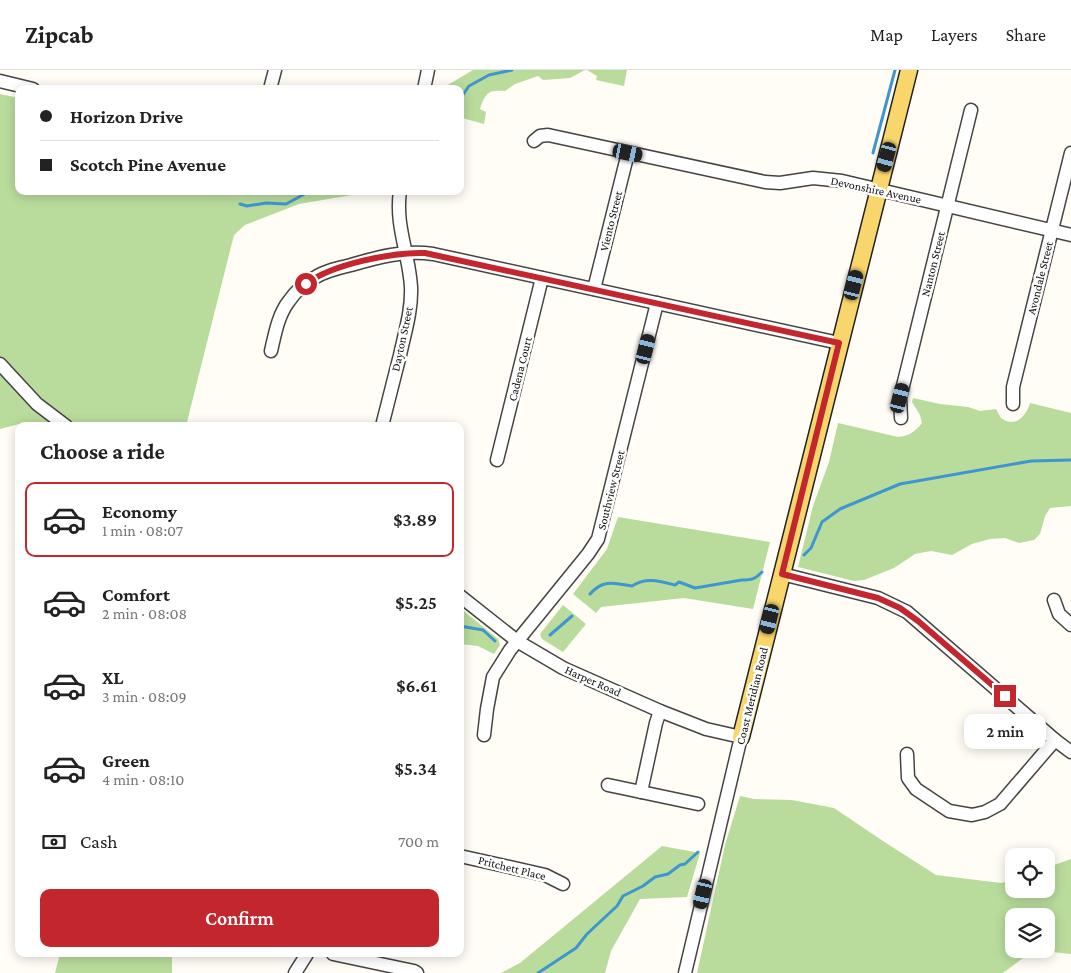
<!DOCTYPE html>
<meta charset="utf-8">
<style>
:root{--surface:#fff;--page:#f6f6f6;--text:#222;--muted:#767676;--line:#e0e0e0;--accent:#c4262e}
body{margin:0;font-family:"Crimson Pro",serif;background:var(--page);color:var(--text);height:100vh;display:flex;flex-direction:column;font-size:19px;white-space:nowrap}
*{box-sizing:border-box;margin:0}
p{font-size:16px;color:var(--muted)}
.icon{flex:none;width:28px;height:28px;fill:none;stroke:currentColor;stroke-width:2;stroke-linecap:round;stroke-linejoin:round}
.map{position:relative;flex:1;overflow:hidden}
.panel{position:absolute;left:15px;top:352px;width:449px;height:535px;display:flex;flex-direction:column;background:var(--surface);border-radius:10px;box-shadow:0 2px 12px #0003}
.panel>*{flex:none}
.banner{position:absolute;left:15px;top:15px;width:449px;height:110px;border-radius:10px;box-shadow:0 2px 12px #0003;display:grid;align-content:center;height:110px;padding:0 25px;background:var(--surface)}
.controls{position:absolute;left:1005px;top:778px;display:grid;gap:10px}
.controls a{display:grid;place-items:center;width:50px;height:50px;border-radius:10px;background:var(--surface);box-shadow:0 2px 12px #0003;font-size:25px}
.end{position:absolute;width:22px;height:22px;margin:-11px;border:6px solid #c4262e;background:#fff;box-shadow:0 0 0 2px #fff}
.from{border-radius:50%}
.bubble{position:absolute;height:35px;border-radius:10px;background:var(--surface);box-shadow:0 2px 12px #0003;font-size:16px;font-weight:600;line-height:35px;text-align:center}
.car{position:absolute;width:15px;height:30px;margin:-15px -8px;border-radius:6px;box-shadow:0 0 4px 1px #0007;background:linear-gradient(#222 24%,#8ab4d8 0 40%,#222 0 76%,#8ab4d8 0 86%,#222 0)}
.banner b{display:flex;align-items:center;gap:18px;height:48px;font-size:19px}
.banner b+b{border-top:1px solid var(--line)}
.banner i{width:12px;height:12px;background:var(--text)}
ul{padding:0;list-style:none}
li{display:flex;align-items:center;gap:15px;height:75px;margin:0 10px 8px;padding:0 15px;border:2px solid transparent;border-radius:10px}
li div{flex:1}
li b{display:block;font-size:19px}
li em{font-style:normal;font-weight:600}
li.active{border-color:var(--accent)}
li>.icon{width:45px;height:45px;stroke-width:1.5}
h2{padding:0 25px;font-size:22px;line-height:60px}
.pay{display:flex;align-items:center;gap:12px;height:55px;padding:0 25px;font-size:19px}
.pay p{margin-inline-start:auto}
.button{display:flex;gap:10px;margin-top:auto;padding:10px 25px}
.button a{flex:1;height:58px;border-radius:10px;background:var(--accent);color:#fff;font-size:20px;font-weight:600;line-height:58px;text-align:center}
header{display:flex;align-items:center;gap:30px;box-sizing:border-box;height:70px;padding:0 25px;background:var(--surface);border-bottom:1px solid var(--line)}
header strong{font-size:24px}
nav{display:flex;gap:28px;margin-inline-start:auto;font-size:18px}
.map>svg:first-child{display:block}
.forest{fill:#b9dc9c;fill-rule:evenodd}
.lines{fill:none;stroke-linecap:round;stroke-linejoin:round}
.stream{stroke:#3f96cf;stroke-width:3}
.minor-casing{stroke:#444;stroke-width:15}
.major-casing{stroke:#222;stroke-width:19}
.minor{stroke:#fff;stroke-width:12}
.major{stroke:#f9d66b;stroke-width:16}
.route{stroke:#c4262e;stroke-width:6}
.labels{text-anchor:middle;stroke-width:5;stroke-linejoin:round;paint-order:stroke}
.street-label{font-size:12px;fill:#111;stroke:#fff}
</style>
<header>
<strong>Zipcab</strong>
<nav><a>Map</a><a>Layers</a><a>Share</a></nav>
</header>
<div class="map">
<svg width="1071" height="903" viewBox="0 0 1071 903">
<rect width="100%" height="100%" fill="#fffdf5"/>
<g class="forest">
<path d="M473,0H585L570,8L543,10L538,6L515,14L505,21C487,20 486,23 480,39L486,42L484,54L462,48L460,49V19H441Z"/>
<path d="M587,0H627L624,16L596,10L597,6Z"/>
<path d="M0,24L19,28V121H382V123L352,125L299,134L245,155L234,165L186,356H31L19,354L0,359Z"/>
<path d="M913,328L940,334L968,337L980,341L996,339L1001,348C1015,358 1026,347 1030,333L1071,343V436L1050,438L1045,446L1040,464L1034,470L1019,473L1005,468L990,469L972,474L952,485L931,481L915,484L894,498L864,510L854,511L798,497L813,436L829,392L838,353L898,367C909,366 915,362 922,353L920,345L912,332Z"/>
<path d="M618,447L770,472L753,539L684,528L601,537L596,543L573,524L607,479Z"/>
<path d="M563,535L586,554L563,582L542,569L540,564Z"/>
<path d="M460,538L498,569L500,575L494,584L478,576L460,574Z"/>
<path d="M740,726L754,729L792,730L834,738L883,771L936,805L1001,813L1014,809V819H1046V798L1071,789V884L1034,880L1003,903H697L725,775ZM1046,846V879H1014V846Z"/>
<path d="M662,776L700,783L687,827L640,829L611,881L605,903H501L520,893Z"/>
<path d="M60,884H172V903H55Z"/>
</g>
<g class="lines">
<g class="stream">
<path d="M460,29L469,16L489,5L512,0"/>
<path d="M873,83L895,0"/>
<path d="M240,134L247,136L266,133L286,134L310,121"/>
<path d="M804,485L811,478L822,452L840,439L900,414L1031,391L1071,390"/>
<path d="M590,524C604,508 614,514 632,516C646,507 659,511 675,515L679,512L695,518L742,510C752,510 755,509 762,502"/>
<path d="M460,556L483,560L495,571"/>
<path d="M550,565L572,546"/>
<path d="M538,903L576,878L587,864L617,836L623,826L643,816L655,807L668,804L680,795L685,794L698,782"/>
</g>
<defs>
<g id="minor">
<path d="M0,11L33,19"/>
<path d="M270,19L275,0"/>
<path d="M424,19L428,0"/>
<path d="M534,71L540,66L548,65L765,112L780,113L813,108L842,111L1071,165"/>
<path d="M594,219L628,83"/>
<path d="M271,281C275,264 278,245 289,231C296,221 305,213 314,208C325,201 338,198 351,195C378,187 404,180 433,184L839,273"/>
<path d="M0,294L37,334L66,356"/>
<path d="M1013,334V317L1071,83"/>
<path d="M901,348L900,328L971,40"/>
<path d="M382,356C388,332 394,309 400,285C405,262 412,240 411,217C409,183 395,156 400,121"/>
<path d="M497,390L542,208"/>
<path d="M782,504L878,528L907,542L1055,670L1071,682"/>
<path d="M460,526L517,571L563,598L660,641L706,659L741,667L685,903"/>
<path d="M1054,530L1059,544L1071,555"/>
<path d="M484,665L487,639L493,607L510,580L588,484L598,469L657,233"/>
<path d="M907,684L908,708L916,719L949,741L972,745L985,742L1000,734L1055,670"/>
<path d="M608,715L698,734"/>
<path d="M641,722L656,653L660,641"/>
<path d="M460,786L545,805L563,814"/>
<path d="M333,884L414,901L417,903"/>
<path d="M295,903L307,884"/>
</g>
<path id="major" d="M741,667L909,0"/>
</defs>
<use href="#minor" class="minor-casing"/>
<use href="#major" class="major-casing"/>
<use href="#minor" class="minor"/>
<use href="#major" class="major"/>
</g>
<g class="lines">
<path class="route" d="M306,214C332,194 393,182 425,183L839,273L782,504L878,528L900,538L918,551L1005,626"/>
</g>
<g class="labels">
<g class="street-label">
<text transform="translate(876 120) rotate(12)" y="4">Devonshire Avenue</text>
<text transform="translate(611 151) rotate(-76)" y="4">Viento Street</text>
<text transform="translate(933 194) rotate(-76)" y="4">Nanton Street</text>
<text transform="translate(1040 208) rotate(-76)" y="4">Avondale Street</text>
<text transform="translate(402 269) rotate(-78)" y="4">Dayton Street</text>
<text transform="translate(520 299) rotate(-76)" y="4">Cadena Court</text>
<text transform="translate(611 420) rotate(-76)" y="4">Southview Street</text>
<text transform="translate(593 611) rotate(24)" y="4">Harper Road</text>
<text transform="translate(752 626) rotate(-76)" y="4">Coast Meridian Road</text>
<text transform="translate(512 798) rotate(14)" y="4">Pritchett Place</text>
</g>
</g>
</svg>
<div class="controls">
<a><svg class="icon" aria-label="locate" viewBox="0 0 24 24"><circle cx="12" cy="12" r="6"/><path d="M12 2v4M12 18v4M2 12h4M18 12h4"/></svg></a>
<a><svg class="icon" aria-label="layers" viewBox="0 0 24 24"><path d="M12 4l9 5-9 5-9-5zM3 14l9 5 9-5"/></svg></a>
</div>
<i class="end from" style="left:306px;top:214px"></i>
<i class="end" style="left:1005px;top:626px"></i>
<div class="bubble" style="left:964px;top:644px;width:82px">2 min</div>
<i class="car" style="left:628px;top:83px;rotate:102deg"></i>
<i class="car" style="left:887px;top:87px;rotate:195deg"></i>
<i class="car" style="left:854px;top:215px;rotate:14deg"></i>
<i class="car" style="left:646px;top:279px;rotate:14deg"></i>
<i class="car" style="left:900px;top:328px;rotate:14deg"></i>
<i class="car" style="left:770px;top:549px;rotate:194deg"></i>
<i class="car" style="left:703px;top:824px;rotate:193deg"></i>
<div class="banner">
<b><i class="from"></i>Horizon Drive</b>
<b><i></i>Scotch Pine Avenue</b>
</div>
<section class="panel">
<h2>Choose a ride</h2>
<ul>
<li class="active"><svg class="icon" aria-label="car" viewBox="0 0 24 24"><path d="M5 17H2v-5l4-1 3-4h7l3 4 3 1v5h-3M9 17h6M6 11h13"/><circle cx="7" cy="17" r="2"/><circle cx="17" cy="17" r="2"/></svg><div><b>Economy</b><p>1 min · 08:07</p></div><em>$3.89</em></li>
<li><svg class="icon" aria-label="car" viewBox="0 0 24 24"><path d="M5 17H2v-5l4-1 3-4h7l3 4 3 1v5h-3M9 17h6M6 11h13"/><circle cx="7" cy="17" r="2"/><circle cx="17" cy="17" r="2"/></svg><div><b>Comfort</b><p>2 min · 08:08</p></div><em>$5.25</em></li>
<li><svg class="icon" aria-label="car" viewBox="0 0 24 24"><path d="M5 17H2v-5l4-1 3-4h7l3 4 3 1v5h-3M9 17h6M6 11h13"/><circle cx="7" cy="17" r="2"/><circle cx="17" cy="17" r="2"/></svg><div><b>XL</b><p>3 min · 08:09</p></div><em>$6.61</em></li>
<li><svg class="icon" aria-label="car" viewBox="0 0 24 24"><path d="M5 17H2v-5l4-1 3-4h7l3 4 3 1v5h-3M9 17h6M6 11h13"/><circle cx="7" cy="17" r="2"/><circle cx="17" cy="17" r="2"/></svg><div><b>Green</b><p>4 min · 08:10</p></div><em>$5.34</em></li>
</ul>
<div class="pay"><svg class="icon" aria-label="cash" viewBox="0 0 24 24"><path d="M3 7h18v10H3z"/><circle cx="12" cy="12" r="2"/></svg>Cash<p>700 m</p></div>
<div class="button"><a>Confirm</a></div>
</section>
</div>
